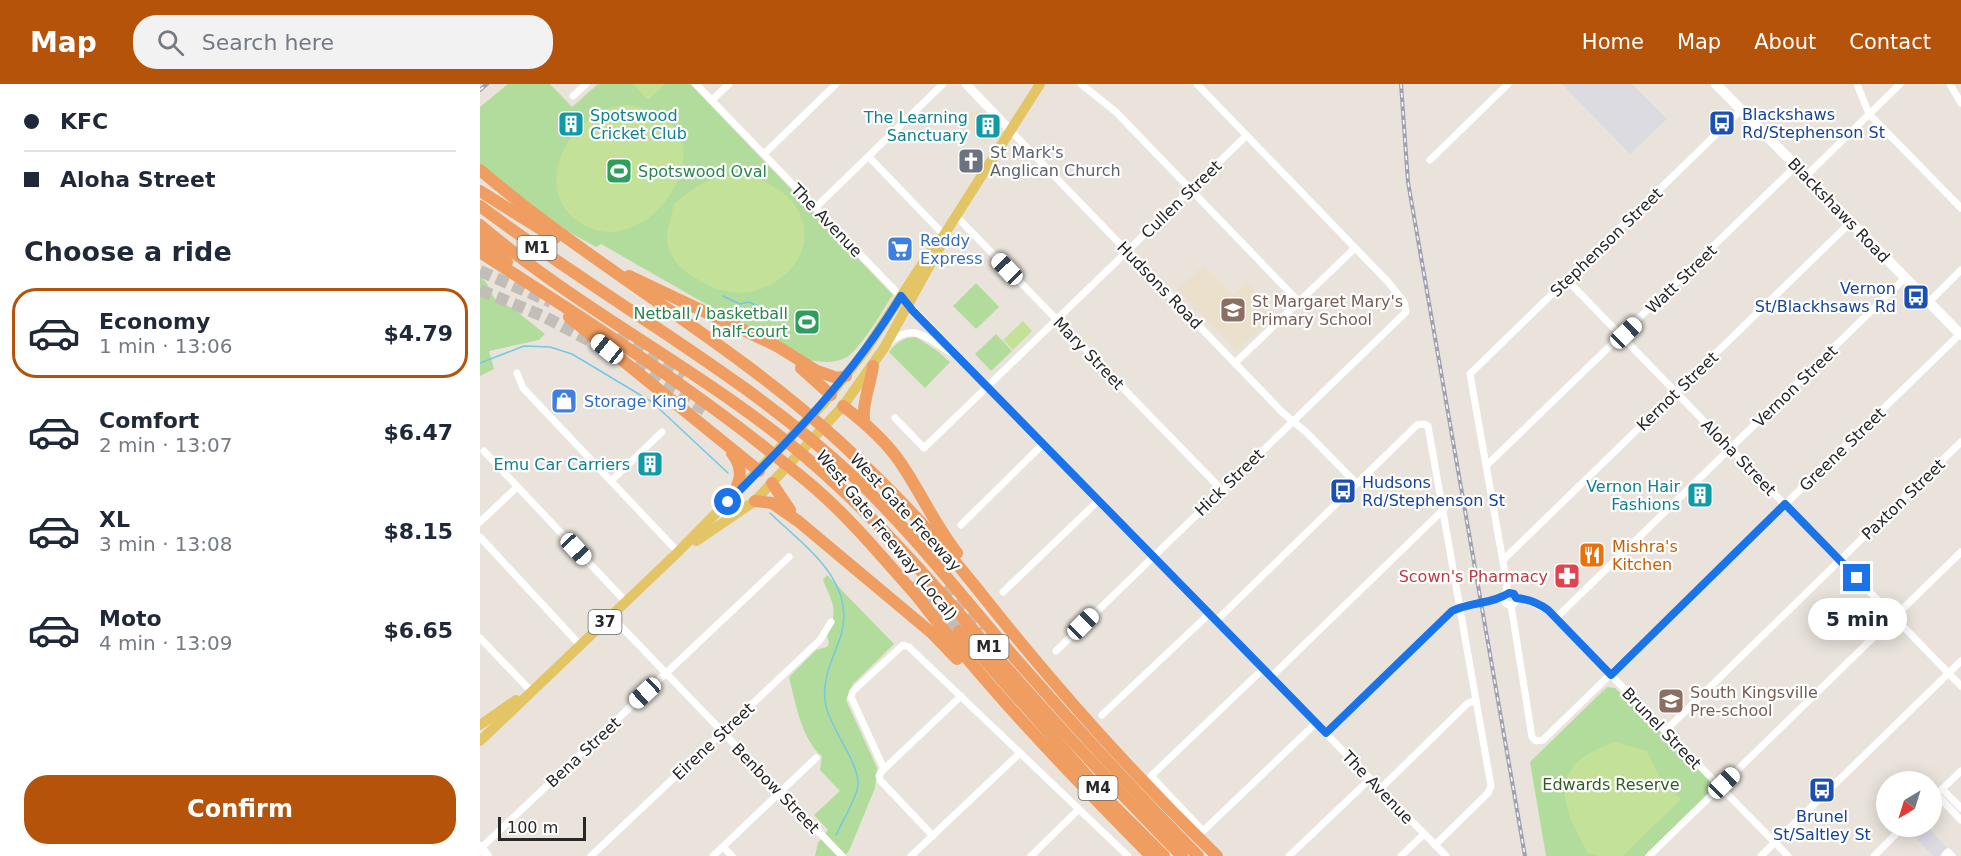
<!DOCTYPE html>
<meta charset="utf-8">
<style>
:root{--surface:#fff;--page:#f2f2f3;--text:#1f2937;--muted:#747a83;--line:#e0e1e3;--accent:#b45309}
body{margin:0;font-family:"DejaVu Sans",sans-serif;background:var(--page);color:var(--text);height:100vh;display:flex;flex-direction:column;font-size:22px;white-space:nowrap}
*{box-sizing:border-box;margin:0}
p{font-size:20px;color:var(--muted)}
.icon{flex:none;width:33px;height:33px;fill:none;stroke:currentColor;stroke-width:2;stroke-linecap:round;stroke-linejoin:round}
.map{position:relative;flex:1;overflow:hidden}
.side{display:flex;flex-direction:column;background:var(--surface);width:480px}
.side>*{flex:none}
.banner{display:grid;align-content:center;height:132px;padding:0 24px;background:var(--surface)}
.needle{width:39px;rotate:218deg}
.controls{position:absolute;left:1396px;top:687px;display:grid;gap:12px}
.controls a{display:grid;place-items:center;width:66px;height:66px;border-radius:50%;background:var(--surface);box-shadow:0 3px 15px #0003;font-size:30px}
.scale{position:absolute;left:18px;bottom:15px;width:88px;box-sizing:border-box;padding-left:6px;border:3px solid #282828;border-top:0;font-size:16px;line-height:21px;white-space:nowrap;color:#282828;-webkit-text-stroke:4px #fff;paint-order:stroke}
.end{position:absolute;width:27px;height:27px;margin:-14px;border:8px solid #1a73e8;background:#fff;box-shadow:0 0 0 3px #fff}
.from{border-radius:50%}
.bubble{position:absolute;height:42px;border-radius:21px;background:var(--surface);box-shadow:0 3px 15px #0003;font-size:20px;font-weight:700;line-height:42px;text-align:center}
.car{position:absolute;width:18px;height:36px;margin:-18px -9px;border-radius:8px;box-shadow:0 0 4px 2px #0007;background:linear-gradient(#fff 24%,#345 0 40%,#fff 0 76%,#345 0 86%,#fff 0)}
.banner b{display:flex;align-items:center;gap:21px;height:57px;font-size:22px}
.banner b+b{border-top:2px solid var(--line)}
.banner i{width:15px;height:15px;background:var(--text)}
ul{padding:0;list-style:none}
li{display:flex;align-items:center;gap:18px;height:90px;margin:0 12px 9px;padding:0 12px;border:3px solid transparent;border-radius:24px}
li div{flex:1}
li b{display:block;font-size:22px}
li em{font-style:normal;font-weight:700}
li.active{border-color:var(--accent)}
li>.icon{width:54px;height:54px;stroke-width:1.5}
h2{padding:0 24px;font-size:27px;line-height:72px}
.primary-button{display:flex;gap:12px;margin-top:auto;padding:12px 24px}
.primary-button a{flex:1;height:69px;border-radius:24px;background:var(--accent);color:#fff;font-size:24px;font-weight:700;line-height:69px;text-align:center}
header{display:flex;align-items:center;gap:36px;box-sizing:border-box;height:84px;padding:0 30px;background:var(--accent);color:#fff}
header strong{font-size:28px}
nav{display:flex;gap:33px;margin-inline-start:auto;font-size:21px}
.search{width:420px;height:54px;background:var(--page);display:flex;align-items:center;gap:15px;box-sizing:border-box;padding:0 21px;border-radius:24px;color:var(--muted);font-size:22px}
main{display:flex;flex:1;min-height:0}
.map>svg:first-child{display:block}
.industrial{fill:#dddbe2}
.education{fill:#eae0cc}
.green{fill:#b2dc9c}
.pitch{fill:#c3e298}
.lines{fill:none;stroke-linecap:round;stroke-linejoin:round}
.stream{stroke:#76c7e3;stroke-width:1.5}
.motorway-tunnel{stroke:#c2beb7;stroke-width:12;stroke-dasharray:12 6;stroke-linecap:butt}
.minor{stroke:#fff;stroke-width:7}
.tertiary{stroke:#fff;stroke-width:9}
.secondary{stroke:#fff;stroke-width:10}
.primary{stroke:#e4c566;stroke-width:10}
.motorway{stroke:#ef9d60;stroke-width:12}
.rail-casing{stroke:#9fa1b1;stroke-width:4}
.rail{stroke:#fff;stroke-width:1.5;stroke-dasharray:4.5;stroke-linecap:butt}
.route{stroke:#1a73e8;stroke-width:8}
.labels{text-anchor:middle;stroke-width:4.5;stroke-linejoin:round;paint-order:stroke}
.shield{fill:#fff;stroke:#686868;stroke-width:1.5}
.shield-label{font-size:15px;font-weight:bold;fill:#282828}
.transit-label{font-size:16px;fill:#164399;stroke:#fff;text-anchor:start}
.culture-label{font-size:16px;fill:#0d838f;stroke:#fff;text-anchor:end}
.worship-label{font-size:16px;fill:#5b616d;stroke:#fff;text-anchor:start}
.leisure-label{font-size:16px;fill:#27864d;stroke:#fff;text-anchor:start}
.street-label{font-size:16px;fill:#282828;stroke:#fff}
.shop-label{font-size:16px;fill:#366cbe;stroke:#fff;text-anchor:start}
.education-label{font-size:16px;fill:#785e54;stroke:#fff;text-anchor:start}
.food-label{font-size:16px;fill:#c56008;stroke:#fff;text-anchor:start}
.health-label{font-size:16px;fill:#be3a42;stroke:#fff;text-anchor:end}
.park-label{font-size:16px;fill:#2d5e20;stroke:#fff}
</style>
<header>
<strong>Map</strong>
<div class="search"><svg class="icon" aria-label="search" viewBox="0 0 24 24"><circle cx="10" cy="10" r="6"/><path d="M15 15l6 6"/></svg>Search here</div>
<nav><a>Home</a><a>Map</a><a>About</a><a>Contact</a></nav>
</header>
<main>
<section class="side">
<div class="banner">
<b><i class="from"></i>KFC</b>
<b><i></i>Aloha Street</b>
</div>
<h2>Choose a ride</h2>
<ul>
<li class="active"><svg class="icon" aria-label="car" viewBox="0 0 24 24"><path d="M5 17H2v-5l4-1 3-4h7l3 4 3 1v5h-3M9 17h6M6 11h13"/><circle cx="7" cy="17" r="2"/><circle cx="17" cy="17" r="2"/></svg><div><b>Economy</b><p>1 min · 13:06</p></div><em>$4.79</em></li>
<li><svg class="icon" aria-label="car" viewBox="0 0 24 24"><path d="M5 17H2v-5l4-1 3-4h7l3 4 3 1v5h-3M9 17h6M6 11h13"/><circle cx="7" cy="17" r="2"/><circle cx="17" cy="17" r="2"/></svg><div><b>Comfort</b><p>2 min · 13:07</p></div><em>$6.47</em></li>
<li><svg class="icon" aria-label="car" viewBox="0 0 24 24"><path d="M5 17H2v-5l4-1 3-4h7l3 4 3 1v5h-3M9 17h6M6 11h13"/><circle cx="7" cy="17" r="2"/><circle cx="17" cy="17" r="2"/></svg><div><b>XL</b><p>3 min · 13:08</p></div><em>$8.15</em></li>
<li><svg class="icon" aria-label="car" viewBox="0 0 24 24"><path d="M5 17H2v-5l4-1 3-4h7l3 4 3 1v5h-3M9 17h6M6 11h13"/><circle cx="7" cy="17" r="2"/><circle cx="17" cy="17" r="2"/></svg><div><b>Moto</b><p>4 min · 13:09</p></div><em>$6.65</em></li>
</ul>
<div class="primary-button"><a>Confirm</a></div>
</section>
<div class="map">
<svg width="1481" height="772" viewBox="0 0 1481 772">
<rect width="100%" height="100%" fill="#e9e3db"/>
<g class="industrial">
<path d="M1082,0H1152L1187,35L1150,70Z"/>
<path d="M1431,743H1447L1467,764L1458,772H1453L1428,746Z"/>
</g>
<g class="education">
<path d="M492,26L495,29L499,26L519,47L506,61L488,43L483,47L477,41Z"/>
<path d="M724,181L754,211L767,198L795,230L757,267L697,206Z"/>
</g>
<g class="green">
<path d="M28,0H70L92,23L118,0H210L413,211C402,227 382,263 367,273C355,280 341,278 329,276L238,227L121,160L116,163L66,135L0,89V23Z"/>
<path d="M0,193L6,198L14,214L35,226L65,250L59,256L9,267L14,285L0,292Z"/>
<path d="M496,199L519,223L496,245L473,222Z"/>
<path d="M516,250L532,267L511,287L495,270Z"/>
<path d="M436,253L456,266L470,278L445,304L409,268C417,258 423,254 436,253Z"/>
<path d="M347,491L414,560L373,600L366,616L397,684L395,704L369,767L364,772H335L338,759L348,746L334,731L360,707L340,686L342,672C322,657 315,617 309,593L336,566L347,563L349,559L347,551C359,525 353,521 343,496Z"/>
<path d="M1127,603L1135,604L1237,702L1165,772H1066L1050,678Z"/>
</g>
<g class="pitch">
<path d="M153,0H185L168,16Z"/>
<path d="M145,21C266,33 172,188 99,138C57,110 80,53 115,31C124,25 134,22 145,21Z"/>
<path d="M265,91C279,94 291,100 302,108C358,154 299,222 242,206C235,205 227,201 221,197C204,189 190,176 187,157C186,146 193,133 193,121C221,98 228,93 265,91Z"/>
<path d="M326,226L339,237L329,249L316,238Z"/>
<path d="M543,237L552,247L533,266L523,256Z"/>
<path d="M1135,658L1167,667L1181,696L1201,715L1143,772H1118L1108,769C1078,718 1068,680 1135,658Z"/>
</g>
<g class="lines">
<g class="stream">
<path d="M243,212L260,220L269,218L277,222"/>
<path d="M0,279L44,262L70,263L92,270L172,318L248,389"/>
<path d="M290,429C324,462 377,497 361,551C354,573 342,593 345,617C348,642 380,679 378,701C376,716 362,738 356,751"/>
</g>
<g class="motorway-tunnel">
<path d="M0,187L71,218"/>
<path d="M0,206L65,233L118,261"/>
<path d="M137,252L205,291"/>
<path d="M154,281L228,328"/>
<path d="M432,499L479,547"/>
<path d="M463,504L503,545"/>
</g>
<g class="minor">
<path d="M216,0L618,417L966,772"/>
<path d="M601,0L636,28L819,218"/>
<path d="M1377,0L1389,30L1481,124"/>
<path d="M1470,0L1481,19"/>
<path d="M93,12L106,0"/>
<path d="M232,16L249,0"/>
<path d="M531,47L803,329L826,348L877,400"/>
<path d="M284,70L356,0"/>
<path d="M389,73L464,151"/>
<path d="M950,76L1028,0"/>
<path d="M1326,92L1420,0"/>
<path d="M335,124L463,0"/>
<path d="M476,132L741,405"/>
<path d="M1087,196L1481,602"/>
<path d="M1449,218L1481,186"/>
<path d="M409,259C434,237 448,255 470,268"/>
<path d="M755,279L875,164"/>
<path d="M37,289L43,304L198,468"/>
<path d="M415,334L444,364L766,52"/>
<path d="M4,367L146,518"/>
<path d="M1007,381L1316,82"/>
<path d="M131,397L182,348"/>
<path d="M0,438L37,403"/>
<path d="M481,441L563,360"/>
<path d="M0,453L100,561"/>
<path d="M1023,476L1371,138"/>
<path d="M523,508L618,417"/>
<circle cx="1030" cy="515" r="6"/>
<path d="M1026,510L1027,501L990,290L1261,26"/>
<path d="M1036,514L1045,515L1067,526L1308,772"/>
<path d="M1031,521L1052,653L1056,657L1063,656L1480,250"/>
<path d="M131,532L362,772"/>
<path d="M1076,534L1425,194"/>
<path d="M736,537L937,341L944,340L948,342L1011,702L1008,709L955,761"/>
<path d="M0,554L51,607"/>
<path d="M576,567L926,228L924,218L909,199L717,0"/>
<path d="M783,585L671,692L723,747L836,639"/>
<path d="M791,593L964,425"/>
<path d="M622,631L729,530"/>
<path d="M1185,647L1481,358"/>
<path d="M846,649L972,527L981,522L1024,513"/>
<path d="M404,685L371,613L373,607L423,561L429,563L648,772"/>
<path d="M900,705L988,619L996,616"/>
<path d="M1462,705L1481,724"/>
<path d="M1457,711L1481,736"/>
<path d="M1452,715L1481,687"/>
<path d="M453,752L400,696L399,692L402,687L481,612"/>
<path d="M243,763L252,772"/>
<path d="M1,764L309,473"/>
<path d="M1465,771L1468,768L1472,772"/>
<path d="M111,772L340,556L351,538"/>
<path d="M233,772L336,674"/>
<path d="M431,772L540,669"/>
<path d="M551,772L599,725"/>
<path d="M809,772L890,695"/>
<path d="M921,772L944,750"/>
<path d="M1169,772L1481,468"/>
<path d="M1281,772L1481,577"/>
<path d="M1394,772L1424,742"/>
</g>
<path class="tertiary" d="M486,0L531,47"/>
<g class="secondary">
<path d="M1236,0L1481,251"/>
<path d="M0,763L7,772"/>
</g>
<g class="primary">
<path d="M216,457L275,417L363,322L404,264L461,161"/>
<path d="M0,641L36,616"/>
<path d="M0,657L198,468L343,320L385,267L454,162L464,151L560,0"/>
</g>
<g class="motorway">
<path d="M0,86C115,184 250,257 361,359C393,389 425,420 454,453C484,487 512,524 541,559C602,633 668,705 737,772"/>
<path d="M0,107L75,154"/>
<path d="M0,122C124,216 262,288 376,395C434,450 483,514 535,574C594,642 655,708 718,772"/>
<path d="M0,141C105,231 233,291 337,383C409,446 469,519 533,591C587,653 644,713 702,772"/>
<path d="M0,155L27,178"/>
<path d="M0,168C96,230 193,291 283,362C300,376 319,390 336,405C375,439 408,480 442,518"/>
<path d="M149,192L295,261L337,287L357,294L366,292"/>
<path d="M89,233L279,387"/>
<path d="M321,284L351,311"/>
<path d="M363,322C384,338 405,356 420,378C440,407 455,441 477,469"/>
<path d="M385,340C380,325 391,299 393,282"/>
<path d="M292,399L310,426"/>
<path d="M251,415C260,398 265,386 252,369"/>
<path d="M275,417L292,419L318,437L453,550L477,575"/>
<path d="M437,512C508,605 589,689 671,772"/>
<path d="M479,547L630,718L684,772"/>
</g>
<defs>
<g id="rail">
<path d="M921,0L928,98L1045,772"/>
<path d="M0,6L7,0"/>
</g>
</defs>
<use href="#rail" class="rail-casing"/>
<use href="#rail" class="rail"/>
</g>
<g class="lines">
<path class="route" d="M248,418C313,353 373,291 421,212L433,227L846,649L972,527C990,518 1012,520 1029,509L1034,510L1036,514C1048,515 1058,519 1068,526L1131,591L1305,420L1377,494"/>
</g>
<defs>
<symbol id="bus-square" viewBox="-11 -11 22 22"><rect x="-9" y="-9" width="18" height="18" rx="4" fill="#1a4fb4" stroke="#fff"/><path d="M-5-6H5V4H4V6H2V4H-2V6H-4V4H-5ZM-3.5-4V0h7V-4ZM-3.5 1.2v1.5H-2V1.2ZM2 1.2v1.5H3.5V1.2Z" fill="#fff"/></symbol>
<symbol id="building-square" viewBox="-11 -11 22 22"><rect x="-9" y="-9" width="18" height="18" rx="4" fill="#0f9aa8" stroke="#fff"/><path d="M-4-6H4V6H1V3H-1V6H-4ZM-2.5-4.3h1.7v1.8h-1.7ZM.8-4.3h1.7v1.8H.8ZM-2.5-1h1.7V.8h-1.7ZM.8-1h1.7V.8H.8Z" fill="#fff"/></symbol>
<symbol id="church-square" viewBox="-11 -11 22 22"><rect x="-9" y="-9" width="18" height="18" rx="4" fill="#6b7280" stroke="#fff"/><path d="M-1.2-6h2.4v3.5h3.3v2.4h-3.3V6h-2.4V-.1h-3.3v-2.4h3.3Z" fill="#fff"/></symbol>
<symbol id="stadium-square" viewBox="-11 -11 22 22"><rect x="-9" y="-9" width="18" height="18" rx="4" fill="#2e9e5b" stroke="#fff"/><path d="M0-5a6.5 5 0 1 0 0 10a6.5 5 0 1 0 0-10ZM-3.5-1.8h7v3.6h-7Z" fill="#fff"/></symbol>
<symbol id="supermarket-square" viewBox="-11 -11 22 22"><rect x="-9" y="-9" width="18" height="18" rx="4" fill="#3f7fe0" stroke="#fff"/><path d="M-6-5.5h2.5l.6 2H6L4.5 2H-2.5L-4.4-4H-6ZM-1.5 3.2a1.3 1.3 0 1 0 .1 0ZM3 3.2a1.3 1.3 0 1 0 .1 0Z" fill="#fff"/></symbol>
<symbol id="school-square" viewBox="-11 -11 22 22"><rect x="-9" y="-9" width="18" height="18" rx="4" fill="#8d6e63" stroke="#fff"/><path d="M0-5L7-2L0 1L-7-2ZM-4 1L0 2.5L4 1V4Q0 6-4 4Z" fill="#fff"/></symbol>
<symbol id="shop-square" viewBox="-11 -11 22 22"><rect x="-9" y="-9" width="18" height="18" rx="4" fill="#3f7fe0" stroke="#fff"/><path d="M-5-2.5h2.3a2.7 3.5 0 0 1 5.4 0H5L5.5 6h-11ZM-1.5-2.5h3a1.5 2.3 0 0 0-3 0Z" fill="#fff"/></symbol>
<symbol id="restaurant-square" viewBox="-11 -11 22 22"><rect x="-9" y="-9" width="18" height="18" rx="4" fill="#e8710a" stroke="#fff"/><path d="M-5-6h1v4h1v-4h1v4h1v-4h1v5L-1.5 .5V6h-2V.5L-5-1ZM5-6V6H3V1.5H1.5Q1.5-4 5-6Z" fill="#fff"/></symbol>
<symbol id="pharmacy-square" viewBox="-11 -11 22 22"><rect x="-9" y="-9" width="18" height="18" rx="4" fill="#e0444e" stroke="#fff"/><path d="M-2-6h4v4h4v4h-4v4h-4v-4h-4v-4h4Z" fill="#fff"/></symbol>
</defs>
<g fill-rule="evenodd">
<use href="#bus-square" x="1227" y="24" width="30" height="30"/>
<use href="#building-square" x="76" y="25" width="30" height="30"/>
<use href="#building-square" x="493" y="27" width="30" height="30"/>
<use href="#church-square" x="476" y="62" width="30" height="30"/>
<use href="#stadium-square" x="124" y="72" width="30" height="30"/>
<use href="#supermarket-square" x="405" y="150" width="30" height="30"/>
<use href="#bus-square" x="1421" y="198" width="30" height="30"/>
<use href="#school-square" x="738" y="211" width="30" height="30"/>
<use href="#stadium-square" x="312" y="223" width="30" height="30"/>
<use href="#shop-square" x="69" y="302" width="30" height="30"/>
<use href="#building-square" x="155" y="365" width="30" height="30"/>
<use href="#bus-square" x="848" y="392" width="30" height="30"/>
<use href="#building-square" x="1205" y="396" width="30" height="30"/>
<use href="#restaurant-square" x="1097" y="456" width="30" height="30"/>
<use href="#pharmacy-square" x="1072" y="477" width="30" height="30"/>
<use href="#school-square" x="1176" y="602" width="30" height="30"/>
<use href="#bus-square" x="1327" y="691" width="30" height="30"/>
</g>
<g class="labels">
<g class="shield">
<rect x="37.5" y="152" width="39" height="24" rx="4.5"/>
<rect x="108.5" y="526" width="33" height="24" rx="4.5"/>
<rect x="489.5" y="551" width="39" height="24" rx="4.5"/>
<rect x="598.5" y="692" width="39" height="24" rx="4.5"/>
</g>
<g class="shield-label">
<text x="57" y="169">M1</text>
<text x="125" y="543">37</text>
<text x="509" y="568">M1</text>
<text x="618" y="709">M4</text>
</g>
<g class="transit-label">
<text x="1262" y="36">Blackshaws<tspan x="1262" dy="18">Rd/Stephenson St</tspan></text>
<text x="1416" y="210" text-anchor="end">Vernon<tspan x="1416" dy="18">St/Blackhsaws Rd</tspan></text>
<text x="882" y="404">Hudsons<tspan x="882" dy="18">Rd/Stephenson St</tspan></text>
<text x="1342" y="738" text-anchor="middle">Brunel<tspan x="1342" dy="18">St/Saltley St</tspan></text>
</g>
<g class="culture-label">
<text x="110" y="37" text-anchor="start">Spotswood<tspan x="110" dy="18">Cricket Club</tspan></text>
<text x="488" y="39">The Learning<tspan x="488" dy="18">Sanctuary</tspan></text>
<text x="150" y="386">Emu Car Carriers</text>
<text x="1200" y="408">Vernon Hair<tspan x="1200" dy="18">Fashions</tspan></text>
</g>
<g class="worship-label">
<text x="510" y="74">St Mark's<tspan x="510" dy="18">Anglican Church</tspan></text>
</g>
<g class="leisure-label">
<text x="158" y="93">Spotswood Oval</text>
<text x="308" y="235" text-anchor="end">Netball / basketball<tspan x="308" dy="18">half-court</tspan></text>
</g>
<g class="street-label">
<text transform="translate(701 115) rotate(-44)" y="6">Cullen Street</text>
<text transform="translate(1359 126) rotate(46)" y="6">Blackshaws Road</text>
<text transform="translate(347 136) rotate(46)" y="6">The Avenue</text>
<text transform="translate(1126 158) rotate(-44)" y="6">Stephenson Street</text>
<text transform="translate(1201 195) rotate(-44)" y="6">Watt Street</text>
<text transform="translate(680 201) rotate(46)" y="6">Hudsons Road</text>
<text transform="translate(609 269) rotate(46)" y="6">Mary Street</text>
<text transform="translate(1315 302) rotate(-44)" y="6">Vernon Street</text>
<text transform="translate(1197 307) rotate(-44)" y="6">Kernot Street</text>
<text transform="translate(1362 365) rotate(-44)" y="6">Greene Street</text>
<text transform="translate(1259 373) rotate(46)" y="6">Aloha Street</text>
<text transform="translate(749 398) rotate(-44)" y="6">Hick Street</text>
<text transform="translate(1423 415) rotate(-44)" y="6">Paxton Street</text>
<text transform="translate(426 428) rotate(47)" y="6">West Gate Freeway</text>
<text transform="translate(407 451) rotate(51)" y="6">West Gate Freeway (Local)</text>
<text transform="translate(1182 644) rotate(46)" y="6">Brunel Street</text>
<text transform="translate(233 657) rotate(-43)" y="6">Eirene Street</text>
<text transform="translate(103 668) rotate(-43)" y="6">Bena Street</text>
<text transform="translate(898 703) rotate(46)" y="6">The Avenue</text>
<text transform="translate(296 704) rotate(46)" y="6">Benbow Street</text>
</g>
<g class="shop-label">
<text x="440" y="162">Reddy<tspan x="440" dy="18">Express</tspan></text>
<text x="104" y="323">Storage King</text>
</g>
<g class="education-label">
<text x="772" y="223">St Margaret Mary's<tspan x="772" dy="18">Primary School</tspan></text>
<text x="1210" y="614">South Kingsville<tspan x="1210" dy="18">Pre-school</tspan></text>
</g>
<g class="food-label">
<text x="1132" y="468">Mishra's<tspan x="1132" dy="18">Kitchen</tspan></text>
</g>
<g class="health-label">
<text x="1068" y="498">Scown's Pharmacy</text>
</g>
<g class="park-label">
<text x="1131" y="706">Edwards Reserve</text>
</g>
</g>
</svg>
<div class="controls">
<a><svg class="needle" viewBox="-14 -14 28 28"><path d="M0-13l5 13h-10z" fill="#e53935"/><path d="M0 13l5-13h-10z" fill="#747a83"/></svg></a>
</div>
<div class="scale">100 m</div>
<i class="end from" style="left:248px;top:418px"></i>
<i class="end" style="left:1377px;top:494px"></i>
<div class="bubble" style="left:1328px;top:514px;width:99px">5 min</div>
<i class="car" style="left:527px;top:185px;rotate:316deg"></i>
<i class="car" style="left:1146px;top:249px;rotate:46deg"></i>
<i class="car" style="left:127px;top:265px;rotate:309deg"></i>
<i class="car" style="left:96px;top:465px;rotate:137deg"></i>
<i class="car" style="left:603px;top:540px;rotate:45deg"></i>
<i class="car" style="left:165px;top:609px;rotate:227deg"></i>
<i class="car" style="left:1244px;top:699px;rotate:46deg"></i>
</div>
</main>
